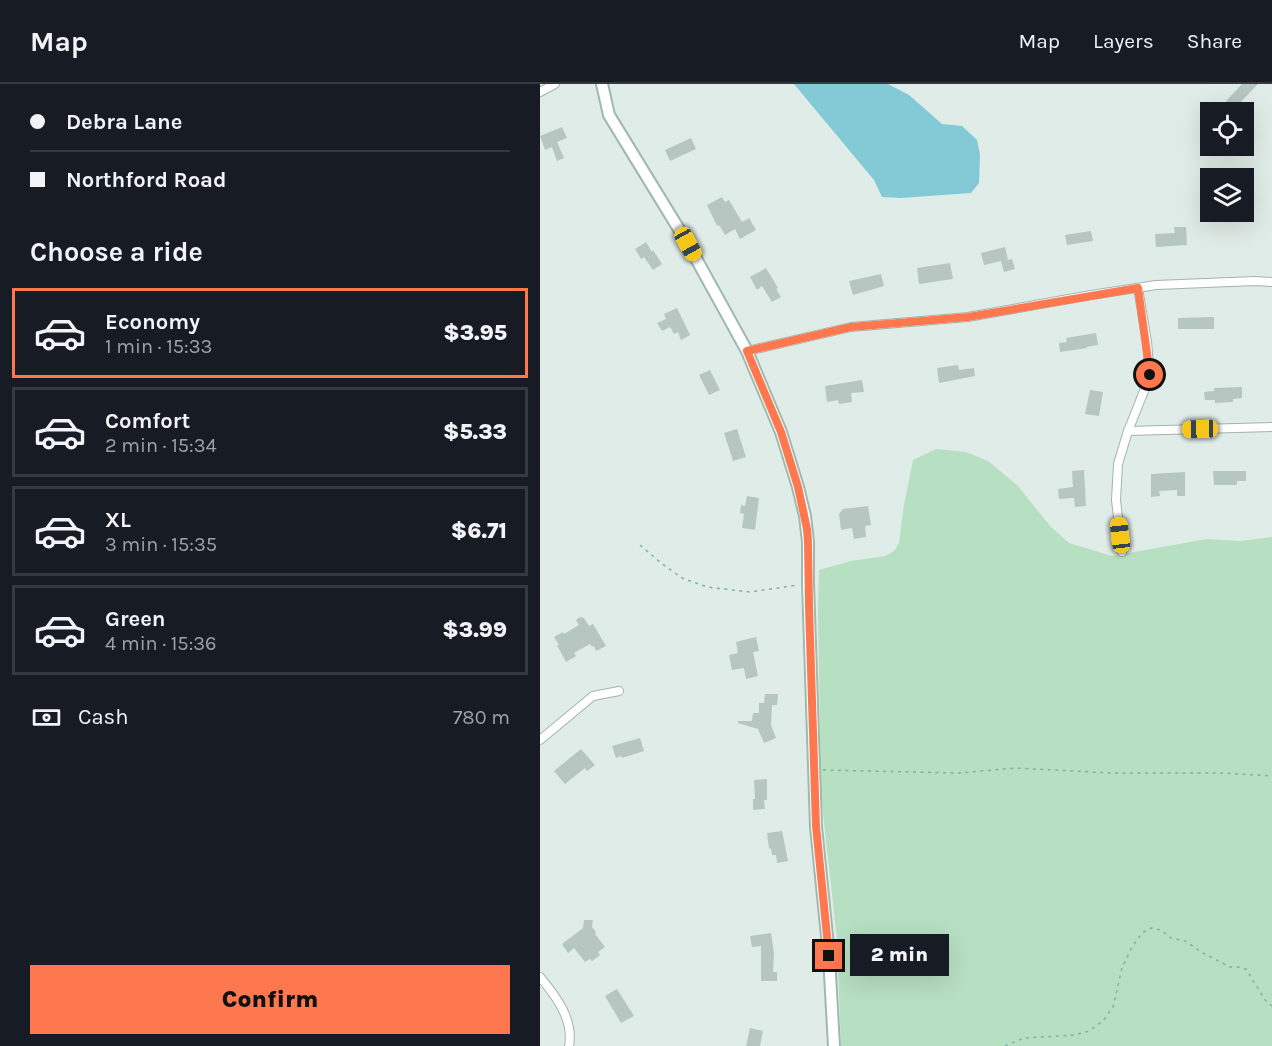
<!DOCTYPE html>
<meta charset="utf-8">
<style>
:root{--surface:#171b24;--page:#242831;--text:#f1f3f6;--muted:#9ea1a6;--line:#363941;--accent:#fd784e}
body{margin:0;font-family:Karla,sans-serif;background:var(--page);color:var(--text);height:100vh;display:flex;flex-direction:column;font-size:22px;white-space:nowrap}
*{box-sizing:border-box;margin:0}
p{font-size:20px;color:var(--muted)}
.icon{flex:none;width:33px;height:33px;fill:none;stroke:currentColor;stroke-width:2;stroke-linecap:round;stroke-linejoin:round}
.map{position:relative;flex:1;overflow:hidden}
.sheet{display:flex;flex-direction:column;background:var(--surface);width:540px}
.sheet>*{flex:none}
.hud{display:grid;align-content:center;height:132px;padding:0 30px;background:var(--surface)}
.controls{position:absolute;left:660px;top:18px;display:grid;gap:12px}
.controls a{display:grid;place-items:center;width:54px;height:54px;border-radius:0px;background:var(--surface);box-shadow:0 6px 24px #0002;font-size:30px}
.end{position:absolute;width:27px;height:27px;margin:-14px;border:8px solid #fd784e;background:#111;box-shadow:0 0 0 3px #111}
.from{border-radius:50%}
.bubble{position:absolute;height:42px;border-radius:0px;background:var(--surface);box-shadow:0 6px 24px #0002;font-size:20px;font-weight:800;line-height:42px;text-align:center}
.car{position:absolute;width:18px;height:36px;margin:-18px -9px;border-radius:8px;box-shadow:0 0 4px 2px #0007;background:linear-gradient(#f5c518 24%,#345 0 40%,#f5c518 0 76%,#345 0 86%,#f5c518 0)}
.hud b{display:flex;align-items:center;gap:21px;height:57px;font-size:22px}
.hud b+b{border-top:2px solid var(--line)}
.hud i{width:15px;height:15px;background:var(--text)}
ul{padding:0;list-style:none}
li{display:flex;align-items:center;gap:18px;height:90px;margin:0 12px 9px;padding:0 18px;border:3px solid var(--line);border-radius:0px}
li div{flex:1}
li b{display:block;font-size:22px}
li em{font-style:normal;font-weight:800}
li.current{border-color:var(--accent)}
li>.icon{width:54px;height:54px;stroke-width:1.5}
h2{padding:0 30px;font-size:27px;line-height:72px}
.pay{display:flex;align-items:center;gap:15px;height:66px;padding:0 30px;font-size:22px}
.pay p{margin-inline-start:auto}
.button{display:flex;gap:12px;margin-top:auto;padding:12px 30px}
.button a{flex:1;height:69px;border-radius:0px;background:var(--accent);color:#111;font-size:24px;font-weight:800;line-height:69px;text-align:center}
header{display:flex;align-items:center;gap:36px;box-sizing:border-box;height:84px;padding:0 30px;background:var(--surface);border-bottom:2px solid var(--line)}
header strong{font-size:28px}
nav{display:flex;gap:33px;margin-inline-start:auto;font-size:21px}
main{display:flex;flex:1;min-height:0}
.map>svg:first-child{display:block}
.green{fill:#b7dfc2}
.water{fill:#84cad6}
.building{fill:#b5c7c0}
.lines{fill:none;stroke-linecap:round;stroke-linejoin:round}
.street-casing{stroke:#a2b4ae;stroke-width:10}
.secondary-casing{stroke:#9eb9af;stroke-width:14}
.path{stroke:#7eb3a2;stroke-width:1.5;stroke-dasharray:3 4.5;stroke-linecap:butt}
.street{stroke:#fff;stroke-width:8}
.secondary{stroke:#fff;stroke-width:10}
.route{stroke:#fd784e;stroke-width:8}
</style>
<header>
<strong>Map</strong>
<nav><a>Map</a><a>Layers</a><a>Share</a></nav>
</header>
<main>
<section class="sheet">
<div class="hud">
<b><i class="from"></i>Debra Lane</b>
<b><i></i>Northford Road</b>
</div>
<h2>Choose a ride</h2>
<ul>
<li class="current"><svg class="icon" aria-label="car" viewBox="0 0 24 24"><path d="M5 17H2v-5l4-1 3-4h7l3 4 3 1v5h-3M9 17h6M6 11h13"/><circle cx="7" cy="17" r="2"/><circle cx="17" cy="17" r="2"/></svg><div><b>Economy</b><p>1 min · 15:33</p></div><em>$3.95</em></li>
<li><svg class="icon" aria-label="car" viewBox="0 0 24 24"><path d="M5 17H2v-5l4-1 3-4h7l3 4 3 1v5h-3M9 17h6M6 11h13"/><circle cx="7" cy="17" r="2"/><circle cx="17" cy="17" r="2"/></svg><div><b>Comfort</b><p>2 min · 15:34</p></div><em>$5.33</em></li>
<li><svg class="icon" aria-label="car" viewBox="0 0 24 24"><path d="M5 17H2v-5l4-1 3-4h7l3 4 3 1v5h-3M9 17h6M6 11h13"/><circle cx="7" cy="17" r="2"/><circle cx="17" cy="17" r="2"/></svg><div><b>XL</b><p>3 min · 15:35</p></div><em>$6.71</em></li>
<li><svg class="icon" aria-label="car" viewBox="0 0 24 24"><path d="M5 17H2v-5l4-1 3-4h7l3 4 3 1v5h-3M9 17h6M6 11h13"/><circle cx="7" cy="17" r="2"/><circle cx="17" cy="17" r="2"/></svg><div><b>Green</b><p>4 min · 15:36</p></div><em>$3.99</em></li>
</ul>
<div class="pay"><svg class="icon" aria-label="cash" viewBox="0 0 24 24"><path d="M3 7h18v10H3z"/><circle cx="12" cy="12" r="2"/></svg>Cash<p>780 m</p></div>
<div class="button"><a>Confirm</a></div>
</section>
<div class="map">
<svg width="732" height="962" viewBox="0 0 732 962">
<rect width="100%" height="100%" fill="#e0ece7"/>
<path class="green" d="M396,365L426,368L448,377L477,401L511,443L529,459L572,472L667,455L700,457L732,453V962H301L297,855L281,711L278,526L279,486L311,477L346,472L355,466L359,459L364,421L373,376Z"/>
<path class="water" d="M254,0H348L369,11L402,40L422,42L437,56L440,71L439,99L431,109L361,114L342,113L334,96Z"/>
<g class="building">
<path d="M702,0H718L694,25L686,17Z"/>
<path d="M22,43L27,54L17,58L24,74L17,77L12,63L5,66L0,52Z"/>
<path d="M151,54L156,65L130,77L125,66Z"/>
<path d="M182,113L185,118L189,116L202,138L209,134L216,146L200,155L195,145L185,151L179,141L177,142L167,121Z"/>
<path d="M634,143H646L647,161L616,163L615,150L635,149Z"/>
<path d="M551,147L553,157L527,161L525,151Z"/>
<path d="M106,158L112,168L113,166L122,180L113,186L104,173L101,175L95,165Z"/>
<path d="M465,163L468,176L472,175L475,185L464,188L461,177L444,181L441,169Z"/>
<path d="M410,179L413,195L379,200L377,184Z"/>
<path d="M226,184L238,204L236,205L241,213L232,218L222,202L217,206L210,193Z"/>
<path d="M341,190L344,202L313,211L309,197Z"/>
<path d="M137,224L150,251L141,256L138,248L134,250L130,243L122,247L117,239L126,235L124,230Z"/>
<path d="M674,233V245H638V234Z"/>
<path d="M556,249L558,261L546,263L547,264L520,268L519,259L527,258L526,254Z"/>
<path d="M418,281L419,286L434,284L435,292L399,299L397,284Z"/>
<path d="M170,286L180,306L169,311L159,291Z"/>
<path d="M322,296L324,308L311,309L312,318L299,320L298,316L287,318L285,302Z"/>
<path d="M702,303V314L693,315V318L675,319V316H665L664,308L674,307V304Z"/>
<path d="M550,306L563,308L559,332L545,330Z"/>
<path d="M197,345L206,373L193,377L184,349Z"/>
<path d="M544,386L546,422L535,423L534,414L519,415L518,405L533,403L532,387Z"/>
<path d="M673,387H706V397H697V401H674Z"/>
<path d="M645,388V412H637V406L619,407L620,412L611,413V390Z"/>
<path d="M207,412L219,414L215,446L202,444L204,430L200,429L201,421L205,422Z"/>
<path d="M328,422L331,441L325,442L326,453L314,455L312,444L301,446L299,430L303,425Z"/>
<path d="M40,533L44,534L49,542L53,540L66,562L56,567L54,562L52,563L50,560L34,569L36,572L26,578L17,561H19L14,553L23,548L24,550L39,541L36,536Z"/>
<path d="M216,553L219,567L213,568L218,592L206,595L204,584L192,586L189,571L198,569L196,558Z"/>
<path d="M225,610H238L237,621H232L231,641L236,654L224,659L218,645L198,639V637H212L213,629H219V619H224Z"/>
<path d="M100,654L104,667L82,674L81,672L76,674L72,662Z"/>
<path d="M41,665L55,681L47,687L45,684L25,700L14,687Z"/>
<path d="M227,695V716H224L225,725L213,726V715H215L214,696Z"/>
<path d="M242,747L248,777L237,779L236,771H232L231,764L229,765L227,749Z"/>
<path d="M44,836H53L52,843L56,848L55,850L65,863L58,868L60,871L52,877L50,875L45,878L34,864L28,869L22,860L43,844Z"/>
<path d="M231,849L234,869L233,888H237V897H221V862L212,863L210,852Z"/>
<path d="M77,905L94,932L81,939L65,912Z"/>
<path d="M210,944L223,947L220,962H206Z"/>
</g>
<g class="lines">
<defs>
<g id="street">
<path d="M0,8L15,0"/>
<path d="M207,267L311,243L428,233L551,211L616,201L715,197L732,198"/>
<path d="M588,347L732,343"/>
<path d="M582,468L576,416L578,380L588,347L610,292L607,258L598,204"/>
<path d="M0,656L53,612L79,607"/>
<path d="M0,893C16,912 34,936 29,962"/>
</g>
<path id="secondary" d="M62,0L69,31L148,160L207,267L241,348L258,403L265,432L268,458V499L276,743L289,872L294,962"/>
</defs>
<use href="#street" class="street-casing"/>
<use href="#secondary" class="secondary-casing"/>
<g class="path">
<path d="M100,461L121,479L142,494L167,503L210,508L258,501"/>
<path d="M283,686L419,689L475,684L572,689H684L732,692"/>
<path d="M465,962L484,954L535,951L549,947L563,937L573,923L582,884L592,863L602,849L611,844L621,846L631,854L645,857L663,869L690,883H698L706,885L725,916L732,922"/>
</g>
<use href="#street" class="street"/>
<use href="#secondary" class="secondary"/>
</g>
<g class="lines">
<path class="route" d="M289,872L276,742L269,523L268,458L267,445L258,403L241,348L207,267L311,243L428,233L598,204L610,291"/>
</g>
</svg>
<div class="controls">
<a><svg class="icon" aria-label="locate" viewBox="0 0 24 24"><circle cx="12" cy="12" r="6"/><path d="M12 2v4M12 18v4M2 12h4M18 12h4"/></svg></a>
<a><svg class="icon" aria-label="layers" viewBox="0 0 24 24"><path d="M12 4l9 5-9 5-9-5zM3 14l9 5 9-5"/></svg></a>
</div>
<i class="end from" style="left:610px;top:291px"></i>
<i class="end" style="left:289px;top:872px"></i>
<div class="bubble" style="left:310px;top:850px;width:99px">2 min</div>
<i class="car" style="left:148px;top:160px;rotate:151deg"></i>
<i class="car" style="left:660px;top:345px;rotate:269deg"></i>
<i class="car" style="left:580px;top:451px;rotate:353deg"></i>
</div>
</main>
